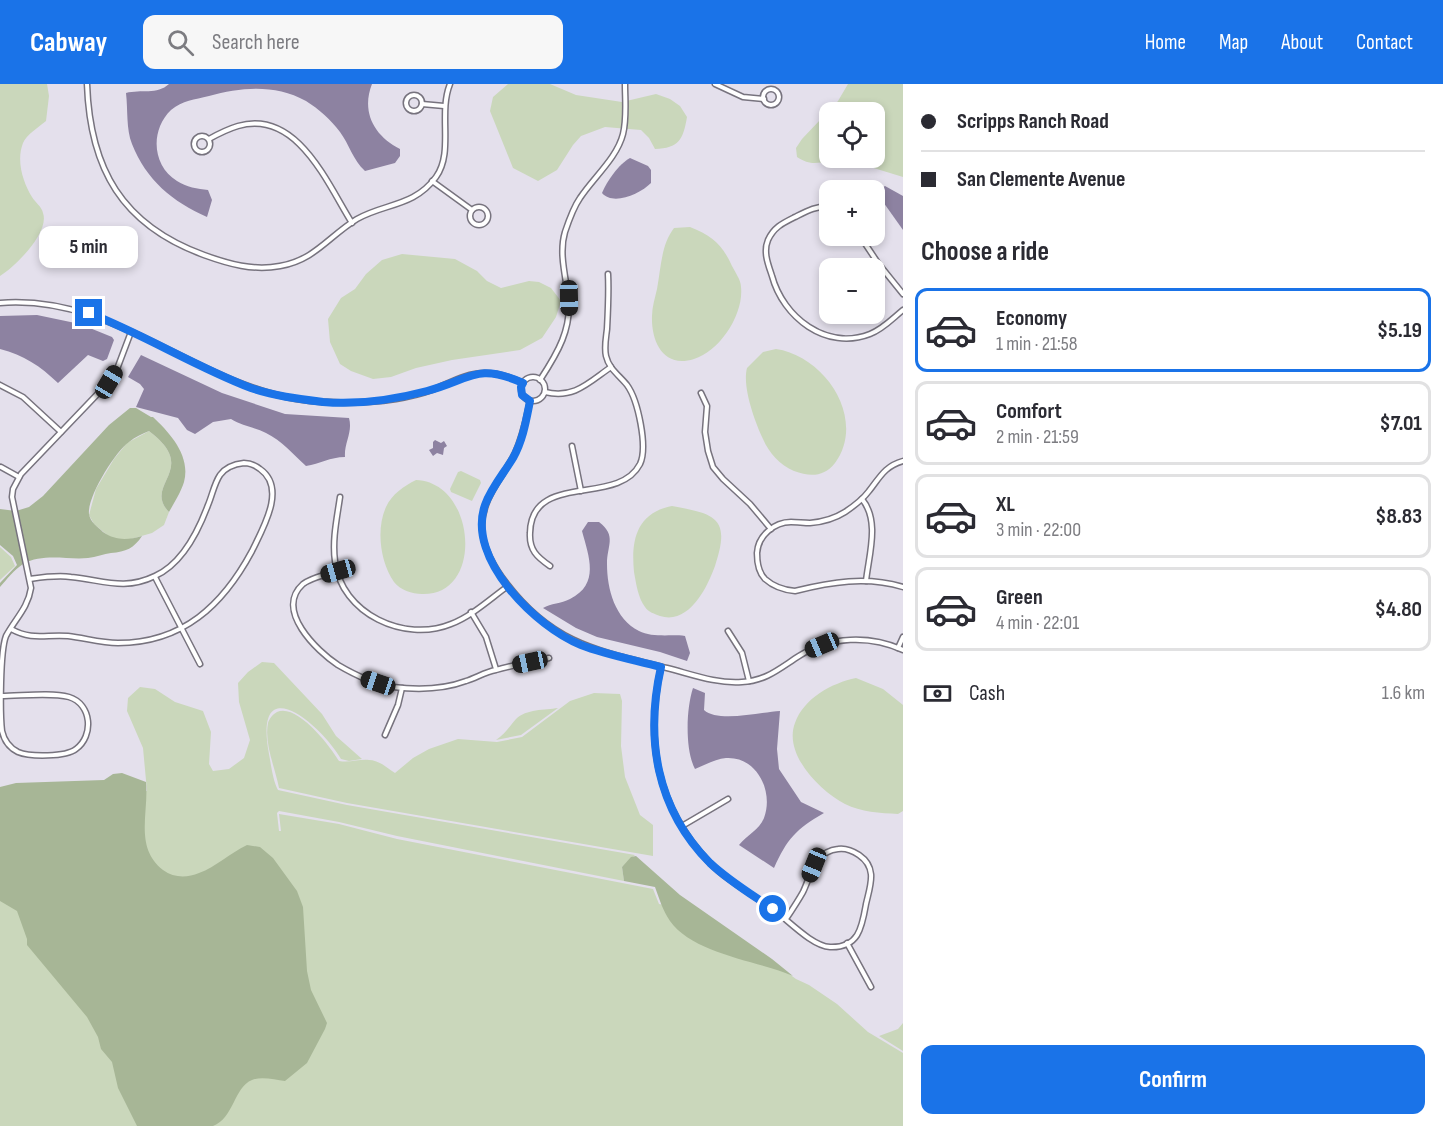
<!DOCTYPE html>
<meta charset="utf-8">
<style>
:root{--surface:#fff;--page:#f7f7f7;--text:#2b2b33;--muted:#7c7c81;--line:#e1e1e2;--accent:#1a73e8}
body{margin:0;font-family:"Sofia Sans Condensed",sans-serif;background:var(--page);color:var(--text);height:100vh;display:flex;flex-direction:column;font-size:22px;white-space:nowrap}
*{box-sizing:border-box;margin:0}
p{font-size:20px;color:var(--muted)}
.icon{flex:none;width:33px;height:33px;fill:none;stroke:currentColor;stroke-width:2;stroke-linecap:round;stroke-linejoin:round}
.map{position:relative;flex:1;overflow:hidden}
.drawer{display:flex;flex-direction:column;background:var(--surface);width:540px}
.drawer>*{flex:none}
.top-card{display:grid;align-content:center;height:132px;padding:0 18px;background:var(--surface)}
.controls{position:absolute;left:819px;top:18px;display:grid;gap:12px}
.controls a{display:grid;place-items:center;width:66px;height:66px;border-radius:12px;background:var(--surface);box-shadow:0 3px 9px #0003;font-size:30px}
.end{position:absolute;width:27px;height:27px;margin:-14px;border:8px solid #1a73e8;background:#fff;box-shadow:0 0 0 3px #fff}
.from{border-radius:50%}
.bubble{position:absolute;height:42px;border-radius:12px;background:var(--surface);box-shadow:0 3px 9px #0003;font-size:20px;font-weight:700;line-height:42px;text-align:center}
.car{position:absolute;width:18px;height:36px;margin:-18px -9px;border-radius:8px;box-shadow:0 0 4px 2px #0007;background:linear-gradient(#222 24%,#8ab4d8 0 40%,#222 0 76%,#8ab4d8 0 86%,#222 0)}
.top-card b{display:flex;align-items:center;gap:21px;height:57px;font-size:22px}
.top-card b+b{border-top:2px solid var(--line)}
.top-card i{width:15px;height:15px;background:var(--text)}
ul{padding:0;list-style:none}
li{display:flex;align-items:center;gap:18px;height:84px;margin:0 12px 9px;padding:0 6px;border:3px solid var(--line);border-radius:12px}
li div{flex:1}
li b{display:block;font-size:22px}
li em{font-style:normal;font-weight:700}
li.current{border-color:var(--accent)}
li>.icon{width:54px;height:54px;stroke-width:1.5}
h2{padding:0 18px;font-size:27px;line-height:72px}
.pay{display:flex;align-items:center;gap:15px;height:66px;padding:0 18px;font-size:22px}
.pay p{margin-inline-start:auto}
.action{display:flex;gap:12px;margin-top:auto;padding:12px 18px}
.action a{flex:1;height:69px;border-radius:12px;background:var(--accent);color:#fff;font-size:24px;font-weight:700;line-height:69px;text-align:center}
header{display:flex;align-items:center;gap:36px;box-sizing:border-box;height:84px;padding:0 30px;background:var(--accent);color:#fff}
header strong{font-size:28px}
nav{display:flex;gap:33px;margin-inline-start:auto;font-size:21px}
.search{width:420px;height:54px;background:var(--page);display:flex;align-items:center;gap:15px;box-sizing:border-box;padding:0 21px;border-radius:12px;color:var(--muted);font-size:22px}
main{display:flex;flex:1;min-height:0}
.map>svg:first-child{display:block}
.green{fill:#cad7bb}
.forest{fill:#a7b696}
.water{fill:#8d82a1}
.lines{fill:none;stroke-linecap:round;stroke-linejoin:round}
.street-casing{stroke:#77737e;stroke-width:7}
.street{stroke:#fff;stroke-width:4}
.route{stroke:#1a73e8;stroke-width:8}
</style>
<header>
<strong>Cabway</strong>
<div class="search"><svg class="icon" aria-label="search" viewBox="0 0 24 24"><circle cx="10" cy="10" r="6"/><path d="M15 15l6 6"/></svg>Search here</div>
<nav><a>Home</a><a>Map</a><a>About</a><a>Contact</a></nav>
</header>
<main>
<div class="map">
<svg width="903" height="1042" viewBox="0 0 903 1042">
<rect width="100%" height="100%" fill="#e4e0ec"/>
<g class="green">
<path d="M0,0H47L49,12L46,37C39,43 26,51 23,59C16,77 23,98 32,113C35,118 42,123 43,129C50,148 15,183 0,192Z"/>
<path d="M508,0H550L576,11L622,18L656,10L670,15L680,22L687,33C683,56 679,64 655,65L649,54L641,46L605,43L581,52L573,61L557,86L538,97L513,84L490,27L493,13Z"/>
<path d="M848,0H903V93L841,74H874V28H830V74H841C824,77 813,84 797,73L796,64L802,55L838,17Z"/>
<path d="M690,143C712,152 722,160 732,182C735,188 741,196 741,203C744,230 720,267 694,275C663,285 651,257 652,232C652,223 655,214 657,205C661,184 661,161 674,144Z"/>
<path d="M402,170L455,175L477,187L487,197L501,204L529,197L539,198L551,204L561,217L556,233L542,254L520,266L452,276L416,284L391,293L373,295L351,287L340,280L330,258L328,235L341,214L355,205L366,190L382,176Z"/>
<path d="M776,265C825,272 867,335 835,379C824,393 810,393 794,387C780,381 769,369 763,355C755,338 742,303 747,284L763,268Z"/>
<path d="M149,347C201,386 142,400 169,428L164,441L152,449L131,455H112L94,440L89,431L96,405L114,375L127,359Z"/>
<path d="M461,387L480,396L481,399L472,417L451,408L450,405L458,388Z"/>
<path d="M416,396C476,398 485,512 422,510C412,510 400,506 394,498C380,478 376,445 386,423C392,410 404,402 416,396Z"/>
<path d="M672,422C716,430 731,434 715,482C707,504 689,541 660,532C655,530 648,528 645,523C638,514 636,499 634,488C631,457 636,429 672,422Z"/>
<path d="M0,463L11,473L15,482L0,496Z"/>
<path d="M262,578L274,579L322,630L336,652L362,675L349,677L341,675C320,639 253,584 269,670C271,681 273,697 278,706L347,721L635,771L622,783L624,797L397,752L339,738L279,727L277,729L279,747H281L279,730L339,740L397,755L653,805L659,820L673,823L735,850L796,895L809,901L837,920L868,948L903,969V1042H0V722L147,707L143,664L127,627L128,614L140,603L155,605L175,618L203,627L211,648L209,680L213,687L229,685L244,674L250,656L239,618L238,599L248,588Z"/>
<path d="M856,594L883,605L903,621V727L898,730C880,729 861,728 845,720C820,707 783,670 795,639C804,614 832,599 856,594Z"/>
<path d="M594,609L620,610L622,617L621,662L625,693L640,731L653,741V772L347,719L279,704C275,683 264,660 268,639C269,635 273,630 277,628C297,619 330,662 339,677C350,679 359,675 369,676C379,676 387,684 395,689L413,674L429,665L458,655L497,658L522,653L570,617Z"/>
<path d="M558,624L521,651L496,656C505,650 509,643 516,635C526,625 545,626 558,624Z"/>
<path d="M903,939V967L879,952L898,945Z"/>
</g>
<g class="forest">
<path d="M130,324H136L151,333H153C170,349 191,372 184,398C181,408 174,419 169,428C142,400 201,386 149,347C142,350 135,353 129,358C115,368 87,413 89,430C90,438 98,443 103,448C116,457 128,456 142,452C134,464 126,468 111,469C104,470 96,473 88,474C67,476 43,469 23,480C14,486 7,495 0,503V499L17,481L13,472L0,461V425L16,427L29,423L43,412L109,341Z"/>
<path d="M122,689L146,698C149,729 134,763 163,786C174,794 187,794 199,789C216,783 230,769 247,761L260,763L273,774L297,807L303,823L307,887L311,906L327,939L325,945L307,979L285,997C275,996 262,992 252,996C234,1003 234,1034 213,1042H137L118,1004L112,978L101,965L98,953L87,933L27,861V855L17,827L0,817V703L16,699L104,696L113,690Z"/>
<path d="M636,772L680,811L772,875L793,892C759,877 693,870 670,837C663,827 659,814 655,803L624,797L622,783L631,773Z"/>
</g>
<g class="water">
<path d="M169,0H372C361,28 374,52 400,65V72L395,79L365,87C353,76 349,60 340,48C331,36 319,25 306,17C275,0 242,3 209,12C194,16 183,16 171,26C150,46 152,82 177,97C186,103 198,105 208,106L212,116L207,133C173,118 146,96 132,60C126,45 128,26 126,9C141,5 157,11 169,0Z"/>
<path d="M630,74L648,82L651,86V99C640,110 613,122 602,109C607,97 619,80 630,74Z"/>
<path d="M885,102L903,112V146L881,115L880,105Z"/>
<path d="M37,231L80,240L112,253L114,256L107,275L103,277L88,271L58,299C40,282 24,271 0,265V232Z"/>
<path d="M141,271L222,309L285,330L349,334C353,348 344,359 345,373C330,373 320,380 306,382C293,370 282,357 266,349C254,343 242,342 231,335L213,338L195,350L187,346L178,334L136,323L144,305L140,300L128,293Z"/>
<path d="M435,356L441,359L444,357L447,362L444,364L443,371L437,369L433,372L429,366L433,364V358Z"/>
<path d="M588,438H599C617,452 607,461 607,480C607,505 615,535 639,547C652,554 671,550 685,552L690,569L687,577L660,568L597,553L576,544L543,524C551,519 561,520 570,515C600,500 589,473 582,447Z"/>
<path d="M693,604L705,609L704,626C718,639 761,628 780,627L777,665L779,685L801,718L824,729C796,745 787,755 774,784L739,761C747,751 759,746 764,734C774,708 757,672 726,674C715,675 705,681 695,685C685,666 686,625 693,604Z"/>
</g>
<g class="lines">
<defs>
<g id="street">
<path d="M87,0C90,85 122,141 204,171C229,180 253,187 280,182C315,176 329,152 357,135C385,119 414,123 436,93C454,68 438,30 450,0"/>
<path d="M715,0L743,13L764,15"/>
<circle cx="771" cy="13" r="8"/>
<circle cx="414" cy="19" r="8"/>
<path d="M422,20L444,22"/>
<circle cx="202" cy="60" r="8"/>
<path d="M209,55C218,50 228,45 238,42C297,25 327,99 352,139"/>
<path d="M432,97L472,126"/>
<path d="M830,122C816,122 807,127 795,133C783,139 774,143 768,156C763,168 768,180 772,192C783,233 826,267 870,250C883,245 892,235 903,226"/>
<circle cx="479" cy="132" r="9"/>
<path d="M860,152L878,179L903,210"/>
<path d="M0,219C113,210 191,297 296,315C329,320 363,320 396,315C408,313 421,310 432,306C448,300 466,289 484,289C497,289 511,293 523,299"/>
<circle cx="533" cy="305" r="12"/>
<path d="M540,296C557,270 573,244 568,211C565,190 559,168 565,148C569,136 573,124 580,114C593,94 617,74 623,50C627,34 625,16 625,0"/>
<path d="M0,301L23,313L61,348"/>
<path d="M545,308C574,315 588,299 611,283"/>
<path d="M701,309L707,322L705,348L708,367L713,383L723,395L750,420L771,445"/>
<path d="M530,317C526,335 523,352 515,369C503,394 482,413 482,443C482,463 495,485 507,500C553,560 598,567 667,584C691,590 717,600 742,598C766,597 780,584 799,572C830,552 870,551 903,566"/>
<path d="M572,362L581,407"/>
<path d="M903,377C885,382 880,393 869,407C863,415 854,422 845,428C834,435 822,438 810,439C804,439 797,438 791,438C774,438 758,452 757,469C757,478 759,489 765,495C774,503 783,506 795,507C831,498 866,492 903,503"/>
<path d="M1,383L19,393"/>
<path d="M340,413C337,434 332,456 335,477C341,530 405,559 451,540C472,532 490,515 508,502"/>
<path d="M862,415C880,437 869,470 866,497"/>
<path d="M550,482C537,473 529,466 530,449C531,387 618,423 640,380C648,363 638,316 627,301C619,291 609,285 606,272C604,263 606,254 607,245C608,226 609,208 608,190"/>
<path d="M337,487C326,491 312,493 303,500C274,526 317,567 338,581C355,591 374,600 393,603C418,606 442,606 466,597C476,594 485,588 496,586C513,581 532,578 549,574"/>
<path d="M155,493L200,580"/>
<path d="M471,528L486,553L496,585"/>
<path d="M11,545C33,557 46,550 68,552C85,554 101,559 118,559C183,559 223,521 252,467C263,444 287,404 260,385C255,381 250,379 244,379C235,380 225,384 220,391C214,400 212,412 208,421C198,448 182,480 155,492C124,507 103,496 71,493C57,491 44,493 30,495"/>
<path d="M728,547L742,569L749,597"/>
<path d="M898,564L903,553"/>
<path d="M661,583C645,656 656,721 708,777C727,797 752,810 774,826C789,837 812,862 830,863C859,864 862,843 866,820C870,802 878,784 859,771C853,767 845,764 838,765C815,767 811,791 803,808C798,817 792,826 786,835"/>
<path d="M1,612C21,612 51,608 69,613C92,620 94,652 76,665C66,673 30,673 18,668C10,664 4,656 2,647C0,630 0,567 6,552C15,535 28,524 31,504L12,413L13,405L21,390L109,298L117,285L131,248"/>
<path d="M385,651L398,621L402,604"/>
<path d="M682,742L728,715"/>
<path d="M847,859L871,903"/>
</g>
</defs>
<use href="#street" class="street-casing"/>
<use href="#street" class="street"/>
</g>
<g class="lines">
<path class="route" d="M89,229C145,251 196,283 251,304C274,312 299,315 323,318C358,321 393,316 427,307C470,296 476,278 523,299L521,303L522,311L530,317C526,337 523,356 513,374C504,389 491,404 485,421C466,475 536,543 581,561C607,571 635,576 661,583C645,654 656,725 710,779C729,797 751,810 773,825"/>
</g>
</svg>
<div class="controls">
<a><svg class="icon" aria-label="locate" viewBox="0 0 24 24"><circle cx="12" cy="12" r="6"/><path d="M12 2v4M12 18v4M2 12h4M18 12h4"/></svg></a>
<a>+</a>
<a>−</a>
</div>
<i class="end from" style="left:773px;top:825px"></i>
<i class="end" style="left:89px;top:229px"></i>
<div class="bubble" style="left:39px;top:142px;width:99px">5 min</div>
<i class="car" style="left:569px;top:214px;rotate:179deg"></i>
<i class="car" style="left:109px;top:298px;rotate:31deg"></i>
<i class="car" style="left:338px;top:487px;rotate:254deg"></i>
<i class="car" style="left:822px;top:561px;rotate:247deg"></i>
<i class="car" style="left:530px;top:578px;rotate:258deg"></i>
<i class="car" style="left:378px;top:599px;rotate:289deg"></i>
<i class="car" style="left:814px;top:781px;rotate:202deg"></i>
</div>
<section class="drawer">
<div class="top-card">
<b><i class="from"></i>Scripps Ranch Road</b>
<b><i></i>San Clemente Avenue</b>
</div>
<h2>Choose a ride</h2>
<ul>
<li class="current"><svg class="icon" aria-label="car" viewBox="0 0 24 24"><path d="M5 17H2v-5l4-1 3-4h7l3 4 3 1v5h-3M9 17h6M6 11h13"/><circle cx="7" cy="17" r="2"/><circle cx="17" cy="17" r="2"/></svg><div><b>Economy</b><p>1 min · 21:58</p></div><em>$5.19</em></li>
<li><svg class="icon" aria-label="car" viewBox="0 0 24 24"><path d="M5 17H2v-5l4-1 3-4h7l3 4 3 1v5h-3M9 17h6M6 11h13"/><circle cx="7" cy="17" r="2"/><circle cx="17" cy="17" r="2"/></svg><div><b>Comfort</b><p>2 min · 21:59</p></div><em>$7.01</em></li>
<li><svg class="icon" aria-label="car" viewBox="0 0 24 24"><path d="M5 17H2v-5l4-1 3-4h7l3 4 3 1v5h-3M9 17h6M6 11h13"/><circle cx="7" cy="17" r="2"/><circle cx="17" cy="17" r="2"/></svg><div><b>XL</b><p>3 min · 22:00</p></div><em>$8.83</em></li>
<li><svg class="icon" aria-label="car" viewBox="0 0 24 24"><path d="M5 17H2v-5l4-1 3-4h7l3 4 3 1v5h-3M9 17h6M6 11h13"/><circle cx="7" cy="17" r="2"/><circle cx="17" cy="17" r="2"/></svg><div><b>Green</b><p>4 min · 22:01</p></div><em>$4.80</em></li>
</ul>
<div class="pay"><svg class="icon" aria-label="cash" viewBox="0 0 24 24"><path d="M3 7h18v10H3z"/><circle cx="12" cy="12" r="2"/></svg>Cash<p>1.6 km</p></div>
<div class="action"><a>Confirm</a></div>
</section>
</main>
